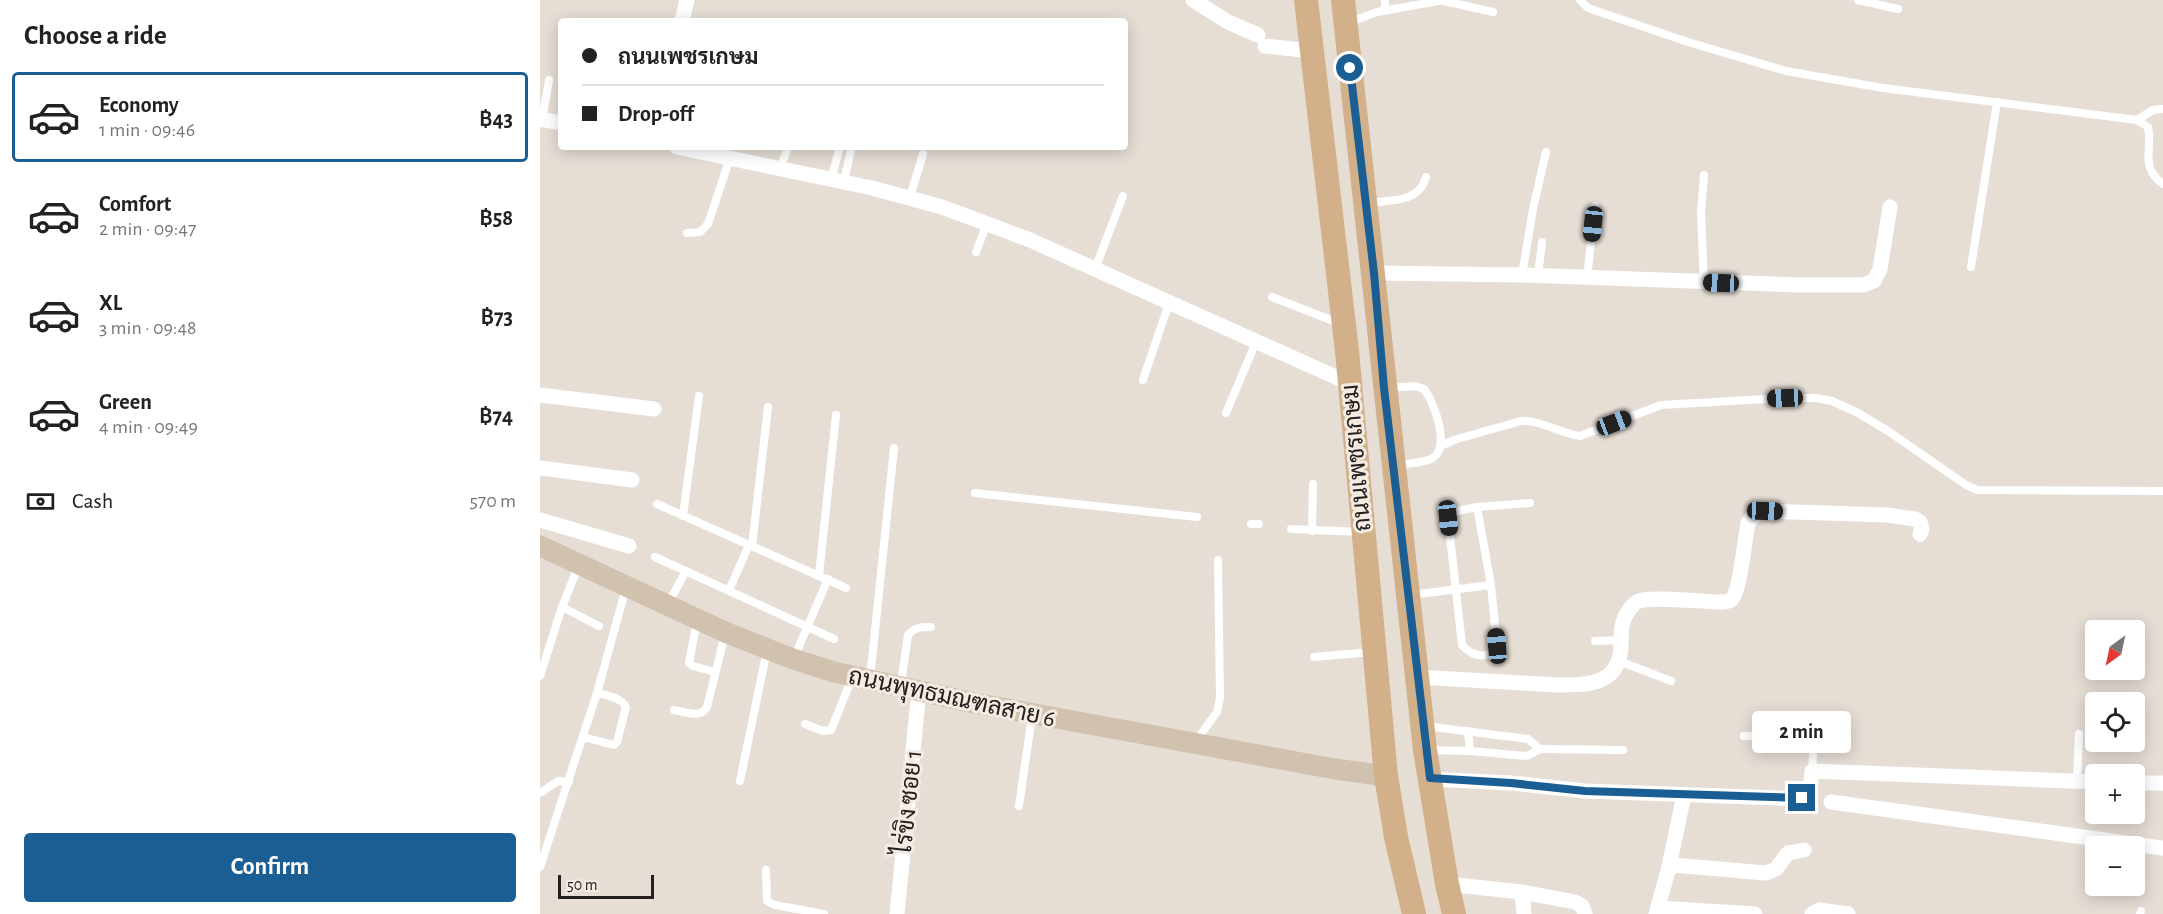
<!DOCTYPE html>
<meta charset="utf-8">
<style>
:root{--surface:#fff;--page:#f6f6f6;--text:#222;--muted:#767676;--line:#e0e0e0;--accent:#1b5e93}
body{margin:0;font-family:"Alegreya Sans",Sarabun,sans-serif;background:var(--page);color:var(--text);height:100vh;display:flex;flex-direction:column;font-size:22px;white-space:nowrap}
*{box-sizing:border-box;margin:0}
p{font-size:20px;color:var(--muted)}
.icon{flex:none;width:33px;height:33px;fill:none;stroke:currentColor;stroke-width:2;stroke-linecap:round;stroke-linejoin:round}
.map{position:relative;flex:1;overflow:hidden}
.panel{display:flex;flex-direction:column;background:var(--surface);width:540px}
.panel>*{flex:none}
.top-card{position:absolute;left:18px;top:18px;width:570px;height:132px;border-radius:6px;box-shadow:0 3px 15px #0003;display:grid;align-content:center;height:132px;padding:0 24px;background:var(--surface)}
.needle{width:39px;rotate:213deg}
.fabs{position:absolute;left:1545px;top:620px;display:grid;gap:12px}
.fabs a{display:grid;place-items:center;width:60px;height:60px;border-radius:6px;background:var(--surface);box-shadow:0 3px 15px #0003;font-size:30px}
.scale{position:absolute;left:18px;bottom:15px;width:96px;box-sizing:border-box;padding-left:6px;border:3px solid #23201d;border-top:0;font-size:16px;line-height:21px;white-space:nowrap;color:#23201d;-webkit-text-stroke:4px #f4ebe2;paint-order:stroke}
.end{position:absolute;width:27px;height:27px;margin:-14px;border:8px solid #1b5e93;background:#fff;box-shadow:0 0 0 3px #fff}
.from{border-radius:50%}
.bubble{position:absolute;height:42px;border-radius:6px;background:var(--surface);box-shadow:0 3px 15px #0003;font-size:20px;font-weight:600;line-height:42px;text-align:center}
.car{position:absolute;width:18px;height:36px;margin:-18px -9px;border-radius:8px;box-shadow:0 0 4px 2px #0007;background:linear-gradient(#222 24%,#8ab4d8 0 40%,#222 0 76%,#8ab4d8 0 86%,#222 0)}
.top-card b{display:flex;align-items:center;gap:21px;height:57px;font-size:22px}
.top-card b+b{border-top:2px solid var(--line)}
.top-card i{width:15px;height:15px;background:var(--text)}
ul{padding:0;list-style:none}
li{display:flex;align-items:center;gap:18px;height:90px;margin:0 12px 9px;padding:0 12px;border:3px solid transparent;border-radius:6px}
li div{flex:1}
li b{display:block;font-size:22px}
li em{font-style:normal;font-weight:600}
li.current{border-color:var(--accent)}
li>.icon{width:54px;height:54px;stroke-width:1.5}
h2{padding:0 24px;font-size:27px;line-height:72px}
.pay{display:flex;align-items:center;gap:15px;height:66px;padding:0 24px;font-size:22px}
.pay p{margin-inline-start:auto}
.primary-button{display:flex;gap:12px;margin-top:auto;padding:12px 24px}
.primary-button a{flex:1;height:69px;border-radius:6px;background:var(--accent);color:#fff;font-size:24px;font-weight:600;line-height:69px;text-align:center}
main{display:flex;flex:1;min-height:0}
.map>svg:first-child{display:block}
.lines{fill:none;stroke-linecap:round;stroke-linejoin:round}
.lane{stroke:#fff;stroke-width:8}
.street{stroke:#fff;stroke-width:15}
.secondary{stroke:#d1c2b0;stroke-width:21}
.primary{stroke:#d1b08a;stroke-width:24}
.route{stroke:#1b5e93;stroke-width:8}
.labels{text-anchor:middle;stroke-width:6;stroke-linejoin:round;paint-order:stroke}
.street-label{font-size:24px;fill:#23201d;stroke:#f4ebe2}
</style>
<main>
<section class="panel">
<h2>Choose a ride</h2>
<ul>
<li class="current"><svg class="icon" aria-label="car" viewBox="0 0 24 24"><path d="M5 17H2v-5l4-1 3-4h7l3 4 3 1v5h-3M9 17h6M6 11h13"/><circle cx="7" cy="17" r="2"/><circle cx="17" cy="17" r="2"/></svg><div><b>Economy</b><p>1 min · 09:46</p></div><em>฿43</em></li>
<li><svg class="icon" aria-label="car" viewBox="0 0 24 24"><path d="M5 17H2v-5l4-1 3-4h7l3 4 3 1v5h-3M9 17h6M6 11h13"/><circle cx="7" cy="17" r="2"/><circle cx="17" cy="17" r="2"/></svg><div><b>Comfort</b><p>2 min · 09:47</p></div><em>฿58</em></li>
<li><svg class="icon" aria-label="car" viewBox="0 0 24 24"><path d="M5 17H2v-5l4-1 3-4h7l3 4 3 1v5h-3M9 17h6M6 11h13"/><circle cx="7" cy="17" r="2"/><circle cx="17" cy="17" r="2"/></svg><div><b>XL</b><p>3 min · 09:48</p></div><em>฿73</em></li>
<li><svg class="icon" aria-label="car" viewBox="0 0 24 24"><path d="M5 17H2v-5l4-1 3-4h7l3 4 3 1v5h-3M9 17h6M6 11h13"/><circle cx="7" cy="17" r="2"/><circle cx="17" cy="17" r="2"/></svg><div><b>Green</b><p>4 min · 09:49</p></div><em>฿74</em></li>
</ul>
<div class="pay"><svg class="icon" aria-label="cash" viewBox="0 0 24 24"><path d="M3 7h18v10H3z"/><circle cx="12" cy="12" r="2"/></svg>Cash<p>570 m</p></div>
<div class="primary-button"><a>Confirm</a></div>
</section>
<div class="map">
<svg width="1623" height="914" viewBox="0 0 1623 914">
<rect width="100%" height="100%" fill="#e6ded5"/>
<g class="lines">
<g class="lane">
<path d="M845,0V10"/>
<path d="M1040,0L1048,8L1148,42L1246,71L1343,88L1597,120L1608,127C1613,148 1599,167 1623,184"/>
<path d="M1318,0L1358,9"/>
<path d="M904,1L953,12"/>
<path d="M808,23L837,12L904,0"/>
<path d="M2,120L9,80"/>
<path d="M1597,120L1613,110L1623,109"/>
<path d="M240,169L248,147"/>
<path d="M291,179L300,147"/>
<path d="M304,182L311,149"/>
<path d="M370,197L383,154"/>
<path d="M827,203C851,200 879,203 886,177"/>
<path d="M147,233L160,232L168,224L190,158"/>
<path d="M436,252L447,223"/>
<path d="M1431,267L1457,102"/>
<path d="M555,269L583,196"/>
<path d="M982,275L993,209L1006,152"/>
<path d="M998,276L1002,242"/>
<path d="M1047,278L1055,206"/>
<path d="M1164,282L1161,213L1164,175"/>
<path d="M732,297L801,324"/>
<path d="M603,380L629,303"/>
<path d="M849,388L875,386L884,389C894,402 912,449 891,459C882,463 868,463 858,465"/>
<path d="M686,413L716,342"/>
<path d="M900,446L917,439L981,421C1001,420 1019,433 1040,436L1121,405L1245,398H1276L1292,401L1318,413L1348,431L1426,485L1437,490L1623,491"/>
<path d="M435,493L657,517"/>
<path d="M117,504L306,588"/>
<path d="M937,507L951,585L957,646C948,661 932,656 922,645L908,518L913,512Z"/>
<path d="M937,507L990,503"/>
<path d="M143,516L159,396"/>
<path d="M711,524H719"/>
<path d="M751,529L822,532"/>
<path d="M772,531L773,484"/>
<path d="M212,546L228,407"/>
<path d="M115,557L294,639"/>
<path d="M279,575L296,415"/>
<path d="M189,590L209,545"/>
<path d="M870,595L951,585"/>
<path d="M128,604L146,571"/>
<path d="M22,607L59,626"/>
<path d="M157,621L149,663L153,666L175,672"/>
<path d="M1055,641L1081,640"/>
<path d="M774,657L832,652"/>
<path d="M254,658L288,579"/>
<path d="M1079,661L1131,681"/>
<path d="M0,676L22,607L38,567"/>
<path d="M330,679L354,448"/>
<path d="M361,684L368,635C375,627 381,627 391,627"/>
<path d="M134,710C146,712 160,719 167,707L185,634"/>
<path d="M265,724L283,731L291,730L312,678"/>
<path d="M885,726L988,739L1000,749L987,756L930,751L887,750"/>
<path d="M928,731L930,751"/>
<path d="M1204,736H1272L1274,739L1272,771"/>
<path d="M43,737L74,745L77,742L86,707C80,697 68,696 57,693"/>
<path d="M656,741L677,712L680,698L678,560"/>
<path d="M1000,749L1083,750"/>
<path d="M200,781L227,650"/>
<path d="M1537,781L1539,734"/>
<path d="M0,793L18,781L29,782"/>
<path d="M479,806L492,716"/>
<path d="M0,867L57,693L86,588"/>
<path d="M226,870L227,901L235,905L284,914"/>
<path d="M1600,914L1601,911"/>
</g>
<g class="street">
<path d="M653,0L688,22L718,35"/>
<path d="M142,21L147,0"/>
<path d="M725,46L771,51"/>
<path d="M0,119L21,123"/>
<path d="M137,147L332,188L402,207L490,240L809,383"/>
<path d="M834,273L982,275L1260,285H1323L1334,281L1340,269L1350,207"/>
<path d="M0,395L114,409"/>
<path d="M0,468L92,480"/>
<path d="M0,520L89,546"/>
<path d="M878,677L1017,685C1049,685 1080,685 1081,645C1081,632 1081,621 1089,610C1092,606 1094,603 1099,601C1113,596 1163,602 1181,602C1184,602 1189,601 1191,600C1200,593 1205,537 1208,523L1212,517L1225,511L1347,515L1375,519L1380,522L1382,529L1380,534"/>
<path d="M890,779L971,783L1045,791L1269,799L1272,771L1556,782"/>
<path d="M1594,783H1623"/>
<path d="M1291,802L1623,848"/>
<path d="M1128,871L1144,795"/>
<path d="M907,884L982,892L1035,902L1042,906L1045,914"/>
<path d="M982,892L984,914"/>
<path d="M1118,908L1215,914"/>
<path d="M357,914L379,690"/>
<path d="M1116,914L1128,871L1133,865L1226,873L1236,869L1248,853L1264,850"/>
<path d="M1272,914L1280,910L1308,914"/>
</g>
<path class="secondary" d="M0,546L185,632L253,659L294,672L434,703L795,769L846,776"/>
<g class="primary">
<path d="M766,0L807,351L846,776L856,837L874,914"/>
<path d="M803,0L885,750L907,884L914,914"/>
</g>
</g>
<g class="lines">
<path class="route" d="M810,68L834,273L844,388L890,778L971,783L1045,791L1262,798"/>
</g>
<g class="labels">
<g class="street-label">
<text transform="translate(816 458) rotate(-95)" y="8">ถนนเพชรเกษม</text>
<text transform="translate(412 697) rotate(12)" y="8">ถนนพุทธมณฑลสาย 6</text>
<text transform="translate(368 802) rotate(-84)" y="8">ไร่ขิง ซอย 1</text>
</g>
</g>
</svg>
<div class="fabs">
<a><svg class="needle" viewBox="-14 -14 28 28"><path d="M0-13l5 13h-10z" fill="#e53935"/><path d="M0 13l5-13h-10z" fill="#767676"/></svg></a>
<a><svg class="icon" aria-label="locate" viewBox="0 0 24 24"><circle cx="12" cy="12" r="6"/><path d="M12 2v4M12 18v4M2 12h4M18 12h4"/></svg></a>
<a>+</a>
<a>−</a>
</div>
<div class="scale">50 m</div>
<i class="end from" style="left:810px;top:68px"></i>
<i class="end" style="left:1262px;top:798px"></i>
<div class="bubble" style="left:1212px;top:711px;width:99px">2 min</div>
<i class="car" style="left:1053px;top:224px;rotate:186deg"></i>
<i class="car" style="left:1181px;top:283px;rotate:272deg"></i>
<i class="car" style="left:1245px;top:398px;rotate:268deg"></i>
<i class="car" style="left:1074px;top:423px;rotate:69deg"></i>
<i class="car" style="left:1225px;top:511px;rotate:92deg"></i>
<i class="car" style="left:908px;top:518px;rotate:174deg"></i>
<i class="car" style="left:957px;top:646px;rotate:355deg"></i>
<div class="top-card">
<b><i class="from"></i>ถนนเพชรเกษม</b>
<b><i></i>Drop-off</b>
</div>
</div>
</main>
